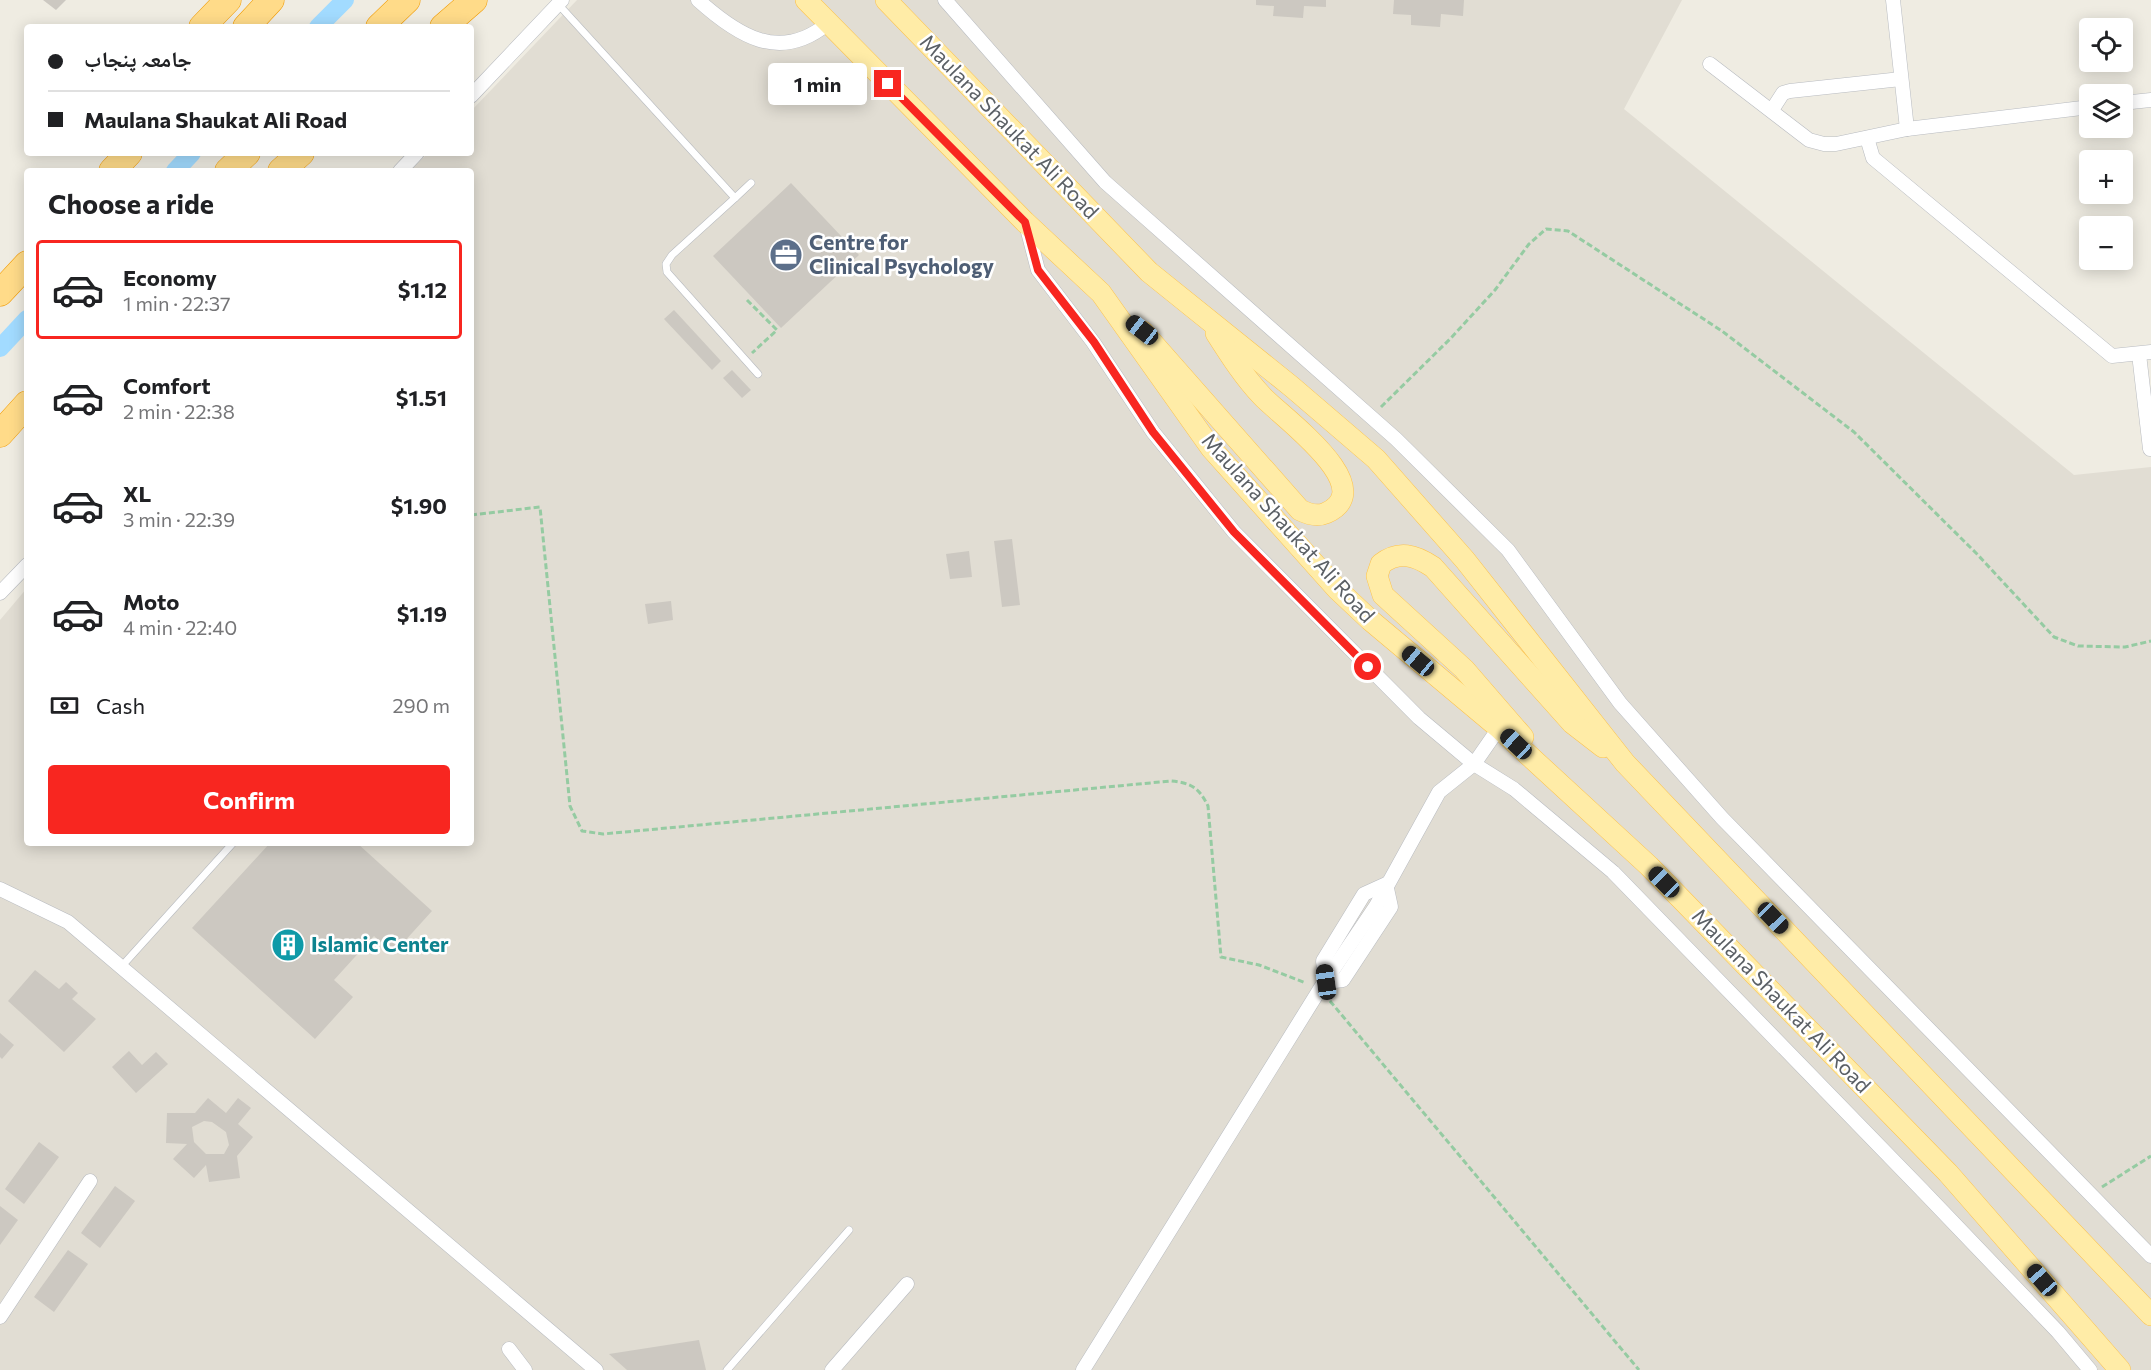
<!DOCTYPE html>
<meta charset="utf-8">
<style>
:root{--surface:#fff;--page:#f2f2f2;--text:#202124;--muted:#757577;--line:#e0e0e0;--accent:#f82620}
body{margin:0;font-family:Commissioner,"Noto Naskh Arabic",sans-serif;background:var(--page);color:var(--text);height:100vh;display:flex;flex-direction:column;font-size:22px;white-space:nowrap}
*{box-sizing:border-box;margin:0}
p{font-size:20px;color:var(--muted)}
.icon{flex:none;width:33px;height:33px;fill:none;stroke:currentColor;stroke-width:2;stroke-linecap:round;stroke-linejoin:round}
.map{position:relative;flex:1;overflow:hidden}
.side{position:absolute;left:24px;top:168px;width:450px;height:678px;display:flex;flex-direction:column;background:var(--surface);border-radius:6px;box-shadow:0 3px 15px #0003}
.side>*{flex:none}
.guide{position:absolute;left:24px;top:24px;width:450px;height:132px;border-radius:6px;box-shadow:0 3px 15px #0003;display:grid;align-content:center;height:132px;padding:0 24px;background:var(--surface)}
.controls{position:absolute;left:2079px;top:18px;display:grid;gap:12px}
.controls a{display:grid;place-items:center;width:54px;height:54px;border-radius:6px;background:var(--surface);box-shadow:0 3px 15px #0003;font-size:30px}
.end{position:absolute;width:27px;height:27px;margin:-14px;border:8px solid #f82620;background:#fff;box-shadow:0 0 0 3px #fff}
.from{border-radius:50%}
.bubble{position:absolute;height:42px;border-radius:6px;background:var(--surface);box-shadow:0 3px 15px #0003;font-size:20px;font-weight:700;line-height:42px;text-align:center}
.car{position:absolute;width:18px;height:36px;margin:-18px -9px;border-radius:8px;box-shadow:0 0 4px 2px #0007;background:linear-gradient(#222 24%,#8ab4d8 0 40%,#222 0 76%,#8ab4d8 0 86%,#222 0)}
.guide b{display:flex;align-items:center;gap:21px;height:57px;font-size:22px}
.guide b+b{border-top:2px solid var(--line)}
.guide i{width:15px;height:15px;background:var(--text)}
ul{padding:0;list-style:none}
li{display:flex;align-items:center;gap:18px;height:99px;margin:0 12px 9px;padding:0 12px;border:3px solid transparent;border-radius:6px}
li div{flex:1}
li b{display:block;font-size:22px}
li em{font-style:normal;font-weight:700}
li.active{border-color:var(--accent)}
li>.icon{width:54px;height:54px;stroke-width:1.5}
h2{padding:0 24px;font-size:27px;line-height:72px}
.pay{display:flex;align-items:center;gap:15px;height:66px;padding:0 24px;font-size:22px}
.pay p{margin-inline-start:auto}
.primary-button{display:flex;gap:12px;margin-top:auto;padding:12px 24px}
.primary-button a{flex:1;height:69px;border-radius:6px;background:var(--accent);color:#fff;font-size:24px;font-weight:700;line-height:69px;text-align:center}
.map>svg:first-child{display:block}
.education{fill:#e1ddd3}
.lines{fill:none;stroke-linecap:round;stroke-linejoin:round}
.canal{stroke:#a2dbff;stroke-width:18}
.building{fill:#ccc8c1;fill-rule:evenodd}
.lane-casing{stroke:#b8bbc0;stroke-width:8}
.street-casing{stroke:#b8bbc0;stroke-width:15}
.primary-casing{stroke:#fdc34d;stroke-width:22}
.highway-casing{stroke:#f19a00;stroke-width:27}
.path{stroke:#95cba2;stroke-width:3;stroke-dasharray:6 3;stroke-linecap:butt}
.lane{stroke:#fff;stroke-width:7}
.street{stroke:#fff;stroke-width:14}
.primary{stroke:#ffeca7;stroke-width:21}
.highway{stroke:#ffdb89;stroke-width:26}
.route{stroke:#f82620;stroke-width:8}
.labels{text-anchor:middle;stroke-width:5;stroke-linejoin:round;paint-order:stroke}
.street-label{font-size:21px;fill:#5b6065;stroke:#fff}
.service-label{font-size:21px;font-weight:bold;fill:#4e5e75;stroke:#fff;text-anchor:start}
.culture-label{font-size:21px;font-weight:bold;fill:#0d838f;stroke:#fff;text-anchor:start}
</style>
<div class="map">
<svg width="2151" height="1370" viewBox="0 0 2151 1370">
<rect width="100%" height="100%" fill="#efece2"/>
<path class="education" d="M577,0H1682L1624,109L2074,475L2151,467V1370H0V620L27,588V843H471V171H410L428,153H471V111Z"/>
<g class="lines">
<g class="canal">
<path d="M318,27L345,0"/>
<path d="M175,171L192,153"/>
<path d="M0,348L27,319"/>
</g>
</g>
<g class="building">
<path d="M43,0H66L56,10Z"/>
<path d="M1256,0H1326V7L1304,6L1303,18L1273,16L1274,6L1256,5Z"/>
<path d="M1394,0H1464L1463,16L1441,14L1440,27L1411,25V15L1393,14Z"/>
<path d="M791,183L859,255L781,328L713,256Z"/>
<path d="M674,310L721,361L712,370L664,319Z"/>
<path d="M732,370L751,390L742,398L723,378Z"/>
<path d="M1012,539L1020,605L1002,607L994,541Z"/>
<path d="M969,551L972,577L950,579L946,554Z"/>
<path d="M671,601L673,620L648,624L645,604Z"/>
<path d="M270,843H357L432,911L393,954L374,936L334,980L353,997L315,1039L192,928Z"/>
<path d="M35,970L59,989L66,982L78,993L72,999L96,1019L64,1052L8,1001Z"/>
<path d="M0,1033L14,1045L2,1059L0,1057Z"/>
<path d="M129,1051L142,1065L156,1052L168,1064L136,1093L112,1067Z"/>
<path d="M208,1098L226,1113L238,1098L251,1108L238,1124L253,1137L237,1156L240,1178L209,1182L206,1165L194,1178L173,1159L187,1144L166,1143L167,1113H195ZM204,1121L212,1122L226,1132L229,1145L224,1154H206L194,1142L192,1127Z"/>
<path d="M39,1142L59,1157L24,1204L5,1189Z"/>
<path d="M115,1186L135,1201L100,1248L81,1233Z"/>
<path d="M0,1206L18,1220L0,1245Z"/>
<path d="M68,1250L88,1264L54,1312L34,1297Z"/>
<path d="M699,1340L706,1370H627L609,1354Z"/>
</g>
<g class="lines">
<defs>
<g id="lane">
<path d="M558,4L735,198L751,183"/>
<path d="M735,198L672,255L666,264L667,272L758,374"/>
<path d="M121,967L233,843"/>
<path d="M727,1370L849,1230"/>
</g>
<g id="street">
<path d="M698,0C737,35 779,63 827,24"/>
<path d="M945,0L1105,182L1396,439L1508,550L1620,703L1722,818L2151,1256"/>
<path d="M1893,0L1907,129"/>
<path d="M1710,64L1809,140L1824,144H1836L1907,129L2090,107"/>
<path d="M471,96L562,0"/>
<path d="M2122,103L2151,100"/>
<path d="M1772,110L1783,93L1790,91L1901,79"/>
<path d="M1867,138L1873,158L2112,356L2151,352"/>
<path d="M400,171L417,153"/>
<path d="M1026,224L1038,270L1093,342L1153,432L1234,532L1419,718L1474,764L1514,789L1613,872L1923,1191L2058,1332L2090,1370"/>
<path d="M2139,354L2150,449"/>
<path d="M0,593L27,565"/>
<path d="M1386,884L1391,907L1343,980L1326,982L1323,961L1364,894Z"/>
<path d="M0,889L68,922L596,1370"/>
<path d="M0,1317L90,1181"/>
<path d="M509,1349L525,1370"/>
<path d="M832,1370L907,1284"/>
<path d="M1083,1370L1320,989L1376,906L1439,792L1474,764L1499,728"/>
</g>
<g id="primary">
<path d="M806,0L1025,222L1101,293L1211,448L1337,589L1370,620L1499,728L1649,866L1948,1173L2120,1370"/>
<path d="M886,0L1149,272L1292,387L1376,459L1465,560L1625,763L2151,1315"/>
<path d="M1143,332L1300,510C1308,514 1317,517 1326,513C1383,488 1279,415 1262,396C1244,377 1230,355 1216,333"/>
<path d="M1523,737L1464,669L1383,595L1377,576L1381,564C1399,550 1415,555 1433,567L1572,723L1603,747"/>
</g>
<g id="highway">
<path d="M202,27L228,0"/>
<path d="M246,27L271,0"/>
<path d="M379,27L407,0"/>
<path d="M443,27L474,0"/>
<path d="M112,171L129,153"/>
<path d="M228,171L247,153"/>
<path d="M281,171L301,153"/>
<path d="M0,293L27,264"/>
<path d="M0,434L27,404"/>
</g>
</defs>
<use href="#lane" class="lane-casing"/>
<use href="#street" class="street-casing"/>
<use href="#primary" class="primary-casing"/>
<use href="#highway" class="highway-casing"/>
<g class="path">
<path d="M747,300L777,330L752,353"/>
<path d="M1381,407L1451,338L1495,290L1529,244L1546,229L1568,231L1722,331L1854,432L1977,554L2054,637L2078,646L2125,647L2151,641"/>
<path d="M471,515L540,507L570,806L582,831L603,834L1171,781C1192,783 1199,788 1208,806L1221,957L1259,965L1306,983"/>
<path d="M1330,1001L1639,1370"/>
<path d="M2102,1187L2151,1156"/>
</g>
<use href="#lane" class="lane"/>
<use href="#street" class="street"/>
<use href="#primary" class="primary"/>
<use href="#highway" class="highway"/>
</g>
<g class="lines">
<path class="route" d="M888,84L1025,222L1038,270L1094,342L1153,432L1234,532L1368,667"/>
</g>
<defs>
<symbol id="office-disc" viewBox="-11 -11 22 22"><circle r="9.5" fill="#5c6f8a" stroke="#fff"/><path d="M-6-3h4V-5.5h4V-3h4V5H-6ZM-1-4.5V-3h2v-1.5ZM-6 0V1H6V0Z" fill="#fff"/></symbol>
<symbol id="building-disc" viewBox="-11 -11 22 22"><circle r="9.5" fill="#0f9aa8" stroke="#fff"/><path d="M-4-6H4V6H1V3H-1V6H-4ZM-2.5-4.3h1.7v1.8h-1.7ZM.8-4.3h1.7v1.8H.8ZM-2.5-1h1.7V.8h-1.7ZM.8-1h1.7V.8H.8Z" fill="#fff"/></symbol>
</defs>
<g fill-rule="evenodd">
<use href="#office-disc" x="767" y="236" width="38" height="38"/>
<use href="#building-disc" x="269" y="926" width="38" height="38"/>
</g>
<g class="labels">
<g class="street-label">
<text transform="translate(1009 127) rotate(46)" y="7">Maulana Shaukat Ali Road</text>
<text transform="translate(1288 528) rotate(48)" y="7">Maulana Shaukat Ali Road</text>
<text transform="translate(1781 1001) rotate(46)" y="7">Maulana Shaukat Ali Road</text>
</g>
<g class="service-label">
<text x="809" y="250">Centre for<tspan x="809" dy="24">Clinical Psychology</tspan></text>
</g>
<g class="culture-label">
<text x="311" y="952">Islamic Center</text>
</g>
</g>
</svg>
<div class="controls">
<a><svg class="icon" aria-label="locate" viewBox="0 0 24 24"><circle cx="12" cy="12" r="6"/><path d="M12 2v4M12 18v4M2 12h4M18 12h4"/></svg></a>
<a><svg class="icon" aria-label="layers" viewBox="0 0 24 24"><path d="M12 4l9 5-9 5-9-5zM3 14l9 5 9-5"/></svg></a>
<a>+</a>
<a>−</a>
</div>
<i class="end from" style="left:1368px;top:667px"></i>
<i class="end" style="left:888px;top:84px"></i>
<div class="bubble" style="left:768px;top:63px;width:99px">1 min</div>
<i class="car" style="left:1142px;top:330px;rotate:308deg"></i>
<i class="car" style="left:1418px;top:661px;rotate:310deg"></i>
<i class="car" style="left:1516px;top:744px;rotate:313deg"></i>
<i class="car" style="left:1664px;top:882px;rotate:315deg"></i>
<i class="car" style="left:1773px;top:918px;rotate:136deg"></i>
<i class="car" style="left:1326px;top:982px;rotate:352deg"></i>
<i class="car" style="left:2042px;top:1280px;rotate:319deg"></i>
<div class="guide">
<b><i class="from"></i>جامعہ پنجاب</b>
<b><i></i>Maulana Shaukat Ali Road</b>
</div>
<section class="side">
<h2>Choose a ride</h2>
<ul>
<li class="active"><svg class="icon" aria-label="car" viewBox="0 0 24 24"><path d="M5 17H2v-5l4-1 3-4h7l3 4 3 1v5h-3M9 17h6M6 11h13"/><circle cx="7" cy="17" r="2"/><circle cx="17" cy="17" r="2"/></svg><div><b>Economy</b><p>1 min · 22:37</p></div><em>$1.12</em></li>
<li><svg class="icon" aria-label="car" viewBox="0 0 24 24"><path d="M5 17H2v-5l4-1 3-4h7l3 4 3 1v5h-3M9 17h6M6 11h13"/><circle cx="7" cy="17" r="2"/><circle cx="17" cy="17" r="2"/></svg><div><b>Comfort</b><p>2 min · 22:38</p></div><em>$1.51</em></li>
<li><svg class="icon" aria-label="car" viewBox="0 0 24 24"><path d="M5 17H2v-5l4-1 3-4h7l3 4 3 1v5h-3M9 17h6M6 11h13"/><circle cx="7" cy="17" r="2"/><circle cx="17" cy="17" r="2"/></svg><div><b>XL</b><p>3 min · 22:39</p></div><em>$1.90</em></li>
<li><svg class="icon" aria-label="car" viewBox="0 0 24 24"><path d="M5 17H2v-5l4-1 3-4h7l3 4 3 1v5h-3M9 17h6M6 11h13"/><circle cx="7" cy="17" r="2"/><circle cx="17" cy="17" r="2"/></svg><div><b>Moto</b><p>4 min · 22:40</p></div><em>$1.19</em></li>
</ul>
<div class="pay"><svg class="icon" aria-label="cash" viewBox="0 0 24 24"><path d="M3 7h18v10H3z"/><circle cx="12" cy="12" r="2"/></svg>Cash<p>290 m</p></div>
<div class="primary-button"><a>Confirm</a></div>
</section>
</div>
